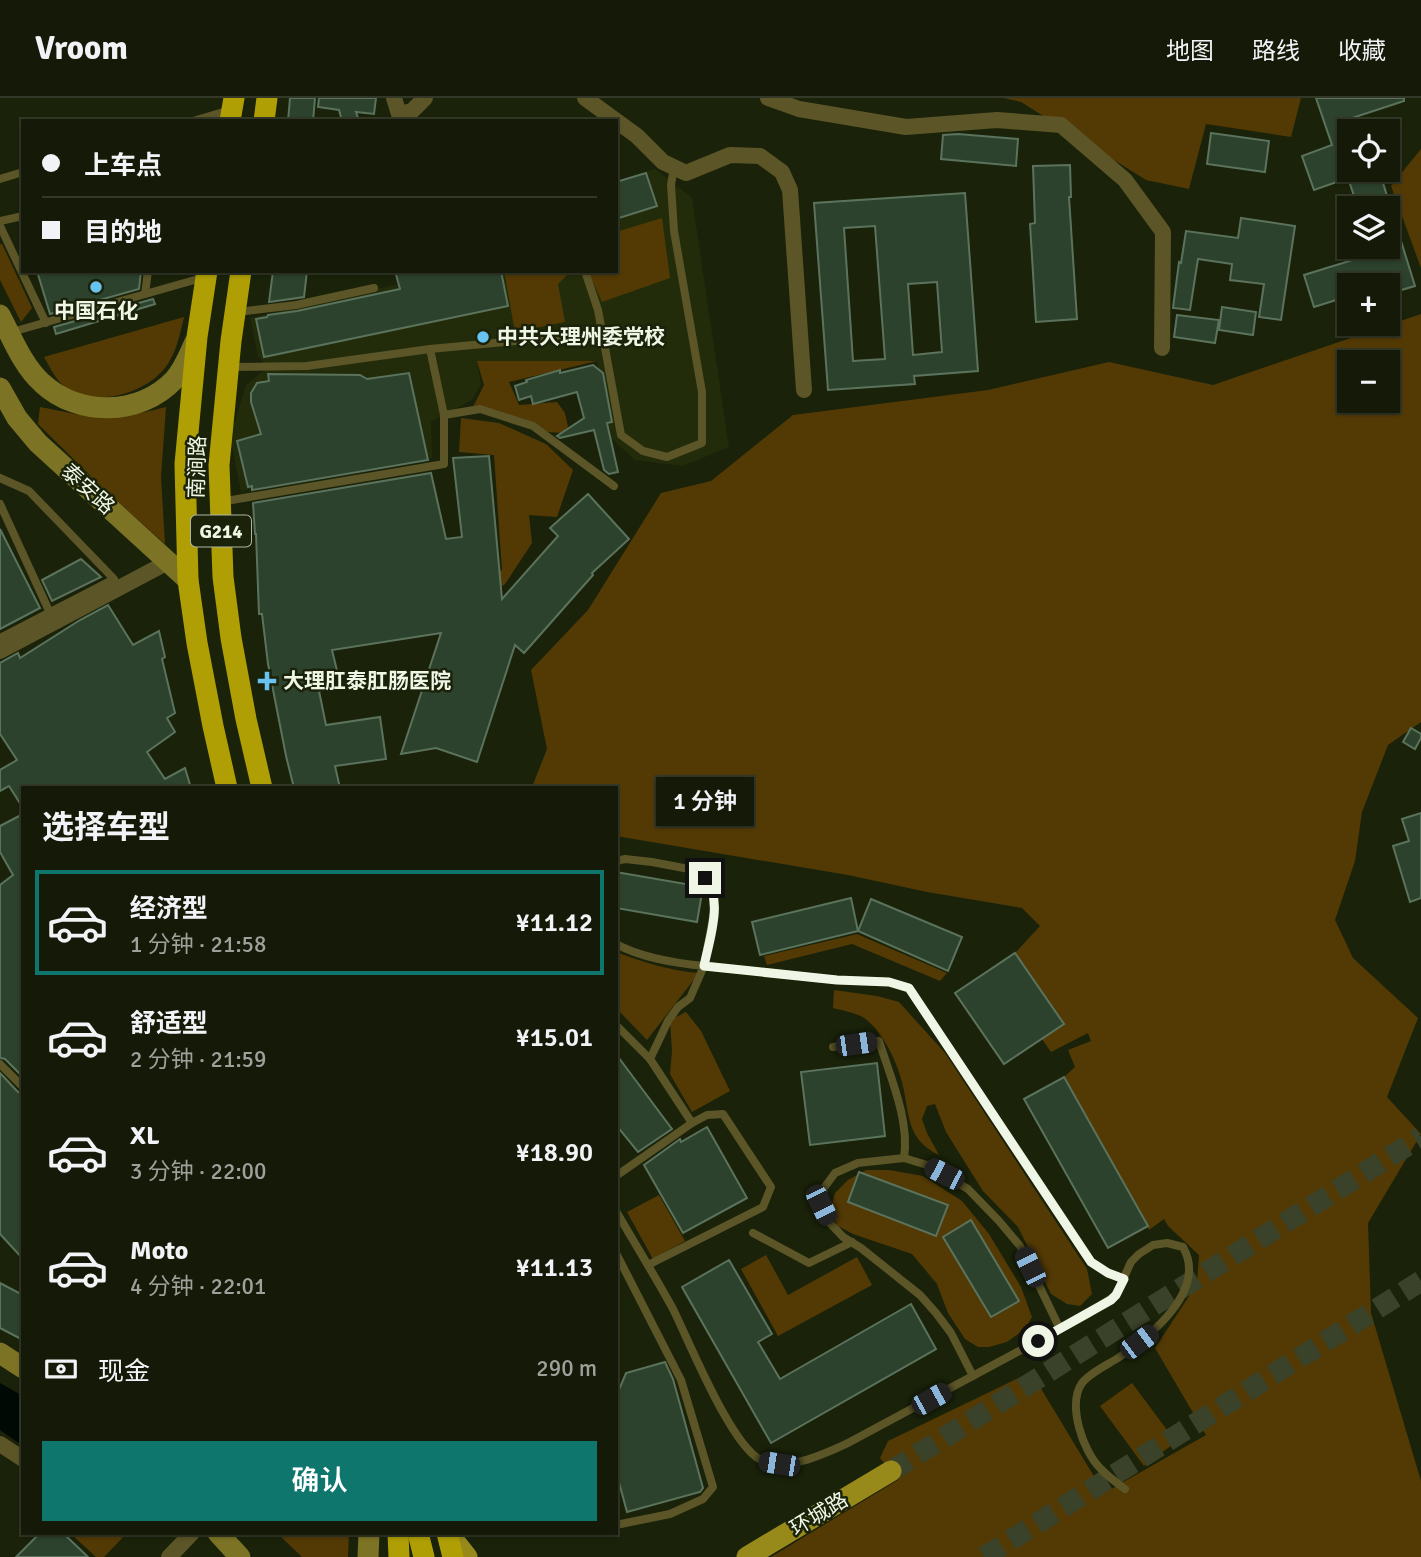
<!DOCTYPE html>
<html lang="zh">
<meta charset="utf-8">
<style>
:root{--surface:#141a07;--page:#1d2311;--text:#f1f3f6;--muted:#9da19b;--line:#333828;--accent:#0f766e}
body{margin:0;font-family:Signika,"Noto Sans SC",sans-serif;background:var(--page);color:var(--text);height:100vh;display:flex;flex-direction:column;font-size:26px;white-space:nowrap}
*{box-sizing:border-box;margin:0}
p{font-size:23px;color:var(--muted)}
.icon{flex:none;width:38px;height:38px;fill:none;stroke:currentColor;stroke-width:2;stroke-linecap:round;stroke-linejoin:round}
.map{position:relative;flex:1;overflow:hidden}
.panel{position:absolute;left:21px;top:688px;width:597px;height:749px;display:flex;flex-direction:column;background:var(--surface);border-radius:0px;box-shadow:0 2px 5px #0004,0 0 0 2px var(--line)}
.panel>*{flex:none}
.top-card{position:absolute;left:21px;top:21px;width:597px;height:154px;border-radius:0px;box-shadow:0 2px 5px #0004,0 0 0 2px var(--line);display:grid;align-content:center;height:154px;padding:0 21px;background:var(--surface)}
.buttons{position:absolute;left:1337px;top:21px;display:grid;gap:14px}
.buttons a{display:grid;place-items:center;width:63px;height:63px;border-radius:0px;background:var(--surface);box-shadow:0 2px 5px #0004,0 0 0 2px var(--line);font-size:35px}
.end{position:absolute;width:32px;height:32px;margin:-16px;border:9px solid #f0f6e6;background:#111;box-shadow:0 0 0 4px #111}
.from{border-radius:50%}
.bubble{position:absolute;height:49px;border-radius:0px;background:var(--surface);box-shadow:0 2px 5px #0004,0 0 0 2px var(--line);font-size:23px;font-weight:600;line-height:49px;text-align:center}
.car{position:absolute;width:21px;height:42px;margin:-21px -10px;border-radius:9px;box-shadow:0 0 5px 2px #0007;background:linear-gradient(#222 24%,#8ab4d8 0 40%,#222 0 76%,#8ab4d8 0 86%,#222 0)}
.top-card b{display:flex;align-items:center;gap:24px;height:66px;font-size:26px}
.top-card b+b{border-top:2px solid var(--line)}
.top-card i{width:18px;height:18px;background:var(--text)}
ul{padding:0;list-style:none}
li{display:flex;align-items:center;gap:21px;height:105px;margin:0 14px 10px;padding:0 7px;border:4px solid transparent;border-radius:0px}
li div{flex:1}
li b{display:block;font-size:26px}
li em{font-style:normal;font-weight:600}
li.selected{border-color:var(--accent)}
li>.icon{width:63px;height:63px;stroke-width:1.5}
h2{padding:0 21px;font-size:32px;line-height:84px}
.pay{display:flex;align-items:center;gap:18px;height:77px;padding:0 21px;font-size:26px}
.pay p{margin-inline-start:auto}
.cta{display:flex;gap:14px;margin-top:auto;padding:14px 21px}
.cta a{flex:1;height:80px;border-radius:0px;background:var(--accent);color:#fff;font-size:28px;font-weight:600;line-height:80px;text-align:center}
header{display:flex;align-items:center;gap:42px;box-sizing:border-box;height:98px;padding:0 35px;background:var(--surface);border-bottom:2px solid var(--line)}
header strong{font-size:33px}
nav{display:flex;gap:38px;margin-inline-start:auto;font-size:24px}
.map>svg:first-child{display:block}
.built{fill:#222c0a}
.green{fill:#533a05;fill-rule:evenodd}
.water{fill:#000904}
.building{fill:#2c422d;stroke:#5b735c;stroke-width:2;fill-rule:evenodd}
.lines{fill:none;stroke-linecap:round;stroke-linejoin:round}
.primary-tunnel{stroke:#3a422a;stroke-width:21;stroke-dasharray:21 10;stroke-linecap:butt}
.lane{stroke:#5b5527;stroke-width:8}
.street{stroke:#5b5527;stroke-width:16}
.secondary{stroke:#7d7324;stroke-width:21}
.primary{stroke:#978a1b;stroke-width:21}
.highway{stroke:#af9f04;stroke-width:21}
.route{stroke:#f0f6e6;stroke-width:9}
.poi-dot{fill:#69c3f1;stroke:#1a2209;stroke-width:2.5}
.labels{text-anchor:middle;stroke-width:5;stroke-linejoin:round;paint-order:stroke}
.shield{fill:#1a2209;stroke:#b0b6a4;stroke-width:2}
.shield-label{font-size:19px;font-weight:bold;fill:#f0f6e6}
.poi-label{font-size:21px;font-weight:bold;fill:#f0f6e6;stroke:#1a2209;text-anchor:start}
.street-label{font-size:21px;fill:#f0f6e6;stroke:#1a2209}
</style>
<header>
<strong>Vroom</strong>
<nav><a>地图</a><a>路线</a><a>收藏</a></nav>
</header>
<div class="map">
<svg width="1421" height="1459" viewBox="0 0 1421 1459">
<rect width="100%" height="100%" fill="#1a2209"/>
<path class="built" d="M655,71L692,100L729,349L683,368L635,362L612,341L597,263H477L481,286L472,302L431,324L432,360L241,393L230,339L246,287L268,269L258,258L250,220L456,173H616V83Z"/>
<g class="green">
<path d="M1004,0H1301L1291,39L1206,26L1189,91L1146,82L1021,4Z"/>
<path d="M1421,51V170L1391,88Z"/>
<path d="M662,120L670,180L602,204L588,173H616V134Z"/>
<path d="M0,146H2L32,210L21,224L0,182Z"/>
<path d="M504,173H571L558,186L565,224L515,234Z"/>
<path d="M1421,216V624L1388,647L1362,714L1355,763L1335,822L1353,860L1418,920L1387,999L1421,1036L1368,1125L1371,1215L1421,1383V1459H771L898,1382L880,1360L888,1343L1031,1274L1104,1395L1206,1337L1155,1250L1197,1186L1199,1157L1168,1128L1164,1121L1149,1132L1064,979L1075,969L1068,952L1091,943L1088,935L1051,954L1042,941L1063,926L1015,855L1040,828L1022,810L927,794L848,777L616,738V690L532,689L547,651L531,572L588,512L661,395L711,383L793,317L988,292L1109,264L1213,287ZM1349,264H1388V303H1349Z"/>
<path d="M184,219C180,236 176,256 165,270C145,295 100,308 71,293C58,287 51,271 44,259Z"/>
<path d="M477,263H597L509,284L519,307L557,304L565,315L568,329L562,335L548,334L524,321L498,315L477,307L473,309L484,287Z"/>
<path d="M40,309C63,313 87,320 111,319C130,318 147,314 166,309L161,379L165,446L109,396L38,326Z"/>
<path d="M461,320L499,325L546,346L573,372L557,419L529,417L532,445L505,486L496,492L485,478L502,472L494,357L459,354Z"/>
<path d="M857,836L947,875L940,883L852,846L767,867L764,858Z"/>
<path d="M616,854C643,864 670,873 699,875L647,942L616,910Z"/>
<path d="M834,892L877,898L899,904L945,955L1087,1171L1092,1196L1080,1208L1067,1206L1051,1196L1018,1129L983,1093L946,1034L935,1006L927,1008L922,1021L927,1035L939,1057C905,1041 910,1015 902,984C897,964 884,937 868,923C860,915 843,913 833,910Z"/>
<path d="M686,914L701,933L730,993L692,1014L670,976L672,953L670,922Z"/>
<path d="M866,1072H889L923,1078L962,1103L989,1136L1021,1189L1032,1219L1025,1231L1007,1244L989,1249H978L965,1241L948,1215L937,1186L912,1156L853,1136L838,1128L830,1114L835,1095L848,1082Z"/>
<path d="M659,1097L685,1143L653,1161L627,1114Z"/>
<path d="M766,1157L788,1197L857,1159L872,1187L778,1238L741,1171Z"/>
<path d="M1132,1285L1176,1344L1144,1368L1100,1308Z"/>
<path d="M70,1435H127L104,1459H96Z"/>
<path d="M277,1435H349L348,1459H302Z"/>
</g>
<path class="water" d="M0,1285L23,1298V1348L0,1332Z"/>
<g class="building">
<path d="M290,0H315L313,23H288Z"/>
<path d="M319,0H376L374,16L356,14L359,23H342L339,12L318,9Z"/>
<path d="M1316,0H1404V3L1349,21V72H1379L1415,188L1388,196V187H1349V198L1314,209L1304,177L1372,156L1370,149H1388V110H1358L1348,80L1314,92L1302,58L1332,47Z"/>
<path d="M1211,35L1269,43L1265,74L1207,66Z"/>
<path d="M958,36L1018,41L1016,68L941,61L943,37Z"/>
<path d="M1070,67L1071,99H1069L1077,221L1036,224L1030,126L1035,125L1033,68Z"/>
<path d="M646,75L657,108L616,121V84Z"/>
<path d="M965,95L978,273L914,278L915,286L828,292L814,105ZM875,128L885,261L853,263L844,130ZM937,184L942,254L913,257L908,186Z"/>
<path d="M1241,120L1295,128L1281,222L1259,219L1264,186L1230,182L1232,166L1198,161L1190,212L1173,210L1179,164L1181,165L1186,133L1238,140Z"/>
<path d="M37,173H141L139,191L50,216Z"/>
<path d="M273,173H307L304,199L269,204Z"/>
<path d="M395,173H501L508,208L264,259L256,221L267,219L268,217L297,213L400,191Z"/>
<path d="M153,201L155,206L56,236L54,229Z"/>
<path d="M1222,209L1256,214L1253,237L1219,232Z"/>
<path d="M1177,217L1219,222L1215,245L1174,239Z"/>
<path d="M593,267L603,275L612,324L607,325L618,374L609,376L604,372L594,332L560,340L557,338L584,320L577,294L533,306L531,298L519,302L515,288L527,284L526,282L560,272V275Z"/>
<path d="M409,275L428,362L252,392V388L248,389L237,343L261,336L251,304V295L257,285L269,283L268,276L360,277L367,281Z"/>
<path d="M489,358L502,501L558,438L550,430L588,396L629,441L592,475L593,477L524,555L515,547L477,664L436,650L401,656L441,535L332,552L341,589L319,593L326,627L380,619L386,661L335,668L340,690H294L286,658L268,566L262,516H259L256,436H255L253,405L431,375L446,441L462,439L453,360Z"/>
<path d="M0,431L40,510L0,531Z"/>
<path d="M81,461L101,479L52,503L42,482Z"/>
<path d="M108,507L133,547L159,533L165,559L162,561L175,615L167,620L175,634L147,654L165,681L185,670L191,690H23V710L9,688L0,693V672L17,662L0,636V565L18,555L20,560L80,522Z"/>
<path d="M1411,630L1421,636V640L1415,651L1403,644Z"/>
<path d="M1421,715V800L1410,804L1393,748L1409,743L1402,721Z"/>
<path d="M23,716V979L5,961L0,960V787L13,777L0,754V728Z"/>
<path d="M616,774L703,789L697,824L616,810Z"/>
<path d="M851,800L858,833L760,857L752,824Z"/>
<path d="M871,801L962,839L948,873L858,833Z"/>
<path d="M1015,855L1064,926L1004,966L955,895Z"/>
<path d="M616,956L672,1031L638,1054L616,1027Z"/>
<path d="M877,965L885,1038L810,1047L801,974Z"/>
<path d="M0,975L18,994L23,995V1161L0,1136Z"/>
<path d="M1064,979L1148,1128L1108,1150L1024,1001Z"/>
<path d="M707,1029L747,1100L683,1135L644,1067L680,1041L681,1044Z"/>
<path d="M859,1074L948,1107L936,1138L848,1104Z"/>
<path d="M971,1122L1019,1203L991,1219L943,1139Z"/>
<path d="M729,1162L772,1236L758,1244L780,1281L911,1206L936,1251L771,1345L682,1189Z"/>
<path d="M0,1185L23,1197V1242L0,1230Z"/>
<path d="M665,1264L673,1281L703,1390L700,1394L627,1414L616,1373V1299L626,1275Z"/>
<path d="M40,1435H63L88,1459H16Z"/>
</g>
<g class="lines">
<g class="primary-tunnel">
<path d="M891,1373L1421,1039"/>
<path d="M984,1459L1421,1183"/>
</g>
<g class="lane">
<path d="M193,23L230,12"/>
<path d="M0,81L23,74"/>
<path d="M0,123L23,118"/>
<path d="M0,128L46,225"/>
<path d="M585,173L598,212L621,337L643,353L667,359L702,345V294L674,133L671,87L674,69"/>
<path d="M145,196L148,173"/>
<path d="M238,214L296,207L374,190"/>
<path d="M12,234L205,179"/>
<path d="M430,251L444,317"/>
<path d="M229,269L307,268L430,251L603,235"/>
<path d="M0,380L29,393L114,481L0,540"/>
<path d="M220,404L444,366V317L480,311L533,328L614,388"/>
<path d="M0,406L50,515"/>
<path d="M616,763L625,761L652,764L689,771L705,780L711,787L715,809L704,868C674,865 642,860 616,846"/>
<path d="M616,927L650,961L692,1025L707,1017L723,1016L771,1089L763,1109L648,1167"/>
<path d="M833,949L879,943C890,978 910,1023 904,1060"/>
<path d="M650,961L668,923L678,909L690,900L704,868L837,882L889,884L909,890L1091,1164L1108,1175L1124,1181"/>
<path d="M0,966L23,989"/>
<path d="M616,1078L692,1025"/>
<path d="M616,1113C635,1146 655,1178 673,1211C689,1243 731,1348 761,1362C787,1374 824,1356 848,1345L1088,1216L1116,1197L1131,1164L1139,1156L1153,1147L1167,1145L1183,1149C1208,1193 1149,1239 1118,1260C1107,1267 1090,1275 1082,1285C1067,1307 1083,1353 1100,1370C1107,1378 1117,1385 1125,1391"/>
<path d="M753,1135L809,1165L852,1144"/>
<path d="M616,1155L681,1282L713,1389L703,1401L670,1416L616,1427"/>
<path d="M973,1278L951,1235L936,1215L920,1197L861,1150L843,1139L829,1124L821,1107L824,1090L835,1075L858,1065L904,1060L927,1067L968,1091L999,1123L1020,1148L1060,1231"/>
<path d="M571,1435H580"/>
</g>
<g class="street">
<path d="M394,0L399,16L412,13L425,0"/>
<path d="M585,0L637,38L663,64L686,75L730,57L760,58L782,74L790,92L804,292"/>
<path d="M768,0L799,11L906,29L997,22L1061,27L1125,82L1163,134L1162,250"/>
<path d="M0,553L168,464"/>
<path d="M0,1346L23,1361"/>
<path d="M169,1459L192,1435"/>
</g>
<g class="secondary">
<path d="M0,217C12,240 23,268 42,285C78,319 140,318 174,282C184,271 189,257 195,244"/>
<path d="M0,290L17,320L38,345L188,482"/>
<path d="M0,1255L23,1270"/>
<path d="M218,1435L240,1459"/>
<path d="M368,1459L369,1435"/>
</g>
<g class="primary">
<path d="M448,1435L467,1459"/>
<path d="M747,1459L891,1373"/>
</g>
<g class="highway">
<path d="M230,23L234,0"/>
<path d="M264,23L267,0"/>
<path d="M207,173L197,239L185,366L188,482L197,545L213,628L227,690"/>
<path d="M241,173L231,243L219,367L223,479L231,540L246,621L262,690"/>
<path d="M398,1435L399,1459"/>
<path d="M418,1435L424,1459"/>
<path d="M447,1435L453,1459"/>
</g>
</g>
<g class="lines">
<path class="route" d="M705,780C724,801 709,843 704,868L837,882L889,884L909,890L1091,1164L1108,1175L1124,1181L1116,1197L1111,1202L1038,1243"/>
</g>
<g class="poi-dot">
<circle cx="96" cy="189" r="7"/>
<circle cx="483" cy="239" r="7"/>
<path d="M263.5 572.5h7v7h7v7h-7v7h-7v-7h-7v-7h7z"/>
</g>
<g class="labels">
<rect class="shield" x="191" y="417.5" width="60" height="31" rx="5"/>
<g class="shield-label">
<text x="221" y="440">G214</text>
</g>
<g class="poi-label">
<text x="96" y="220" text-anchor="middle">中国石化</text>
<text x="497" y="246">中共大理州委党校</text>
<text x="283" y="590">大理肛泰肛肠医院</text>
</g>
<g class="street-label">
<text transform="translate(197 369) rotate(-88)" y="7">南涧路</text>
<text transform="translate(88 391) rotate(42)" y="7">泰安路</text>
<text transform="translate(819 1416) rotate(-31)" y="7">环城路</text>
</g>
</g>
</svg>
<div class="buttons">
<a><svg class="icon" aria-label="locate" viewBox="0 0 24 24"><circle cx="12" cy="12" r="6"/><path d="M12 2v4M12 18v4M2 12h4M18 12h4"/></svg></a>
<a><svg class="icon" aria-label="layers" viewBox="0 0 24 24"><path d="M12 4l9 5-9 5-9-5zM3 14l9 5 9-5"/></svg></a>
<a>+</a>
<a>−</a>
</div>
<i class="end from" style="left:1038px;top:1243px"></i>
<i class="end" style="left:705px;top:780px"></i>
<div class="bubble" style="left:656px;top:679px;width:98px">1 分钟</div>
<i class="car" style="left:856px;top:946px;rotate:82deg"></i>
<i class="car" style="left:944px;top:1076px;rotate:297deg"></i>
<i class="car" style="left:821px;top:1107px;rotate:154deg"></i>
<i class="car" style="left:1030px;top:1169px;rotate:334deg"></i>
<i class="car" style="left:1139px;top:1244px;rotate:53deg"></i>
<i class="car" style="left:931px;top:1301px;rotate:61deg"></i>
<i class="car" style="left:779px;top:1366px;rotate:279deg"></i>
<div class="top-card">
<b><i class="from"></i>上车点</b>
<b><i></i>目的地</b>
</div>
<section class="panel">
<h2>选择车型</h2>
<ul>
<li class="selected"><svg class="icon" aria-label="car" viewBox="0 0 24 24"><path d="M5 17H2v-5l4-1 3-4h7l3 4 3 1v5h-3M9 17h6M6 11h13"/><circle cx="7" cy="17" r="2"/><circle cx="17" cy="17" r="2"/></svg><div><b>经济型</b><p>1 分钟 · 21:58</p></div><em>¥11.12</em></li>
<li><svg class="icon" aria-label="car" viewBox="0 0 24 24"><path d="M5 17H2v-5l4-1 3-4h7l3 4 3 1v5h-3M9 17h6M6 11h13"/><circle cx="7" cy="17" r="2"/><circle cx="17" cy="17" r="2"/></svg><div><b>舒适型</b><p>2 分钟 · 21:59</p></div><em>¥15.01</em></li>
<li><svg class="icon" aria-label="car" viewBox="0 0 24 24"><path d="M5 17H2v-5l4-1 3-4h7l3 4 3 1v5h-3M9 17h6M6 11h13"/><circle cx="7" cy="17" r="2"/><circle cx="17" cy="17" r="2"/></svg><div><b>XL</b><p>3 分钟 · 22:00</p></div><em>¥18.90</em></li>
<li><svg class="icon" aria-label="car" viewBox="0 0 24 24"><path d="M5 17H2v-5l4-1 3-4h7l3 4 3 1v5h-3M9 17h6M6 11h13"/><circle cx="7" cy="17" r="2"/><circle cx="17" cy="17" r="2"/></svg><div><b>Moto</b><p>4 分钟 · 22:01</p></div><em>¥11.13</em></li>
</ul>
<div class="pay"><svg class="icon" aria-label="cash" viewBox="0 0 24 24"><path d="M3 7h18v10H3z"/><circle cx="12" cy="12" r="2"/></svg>现金<p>290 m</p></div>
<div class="cta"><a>确认</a></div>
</section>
</div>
